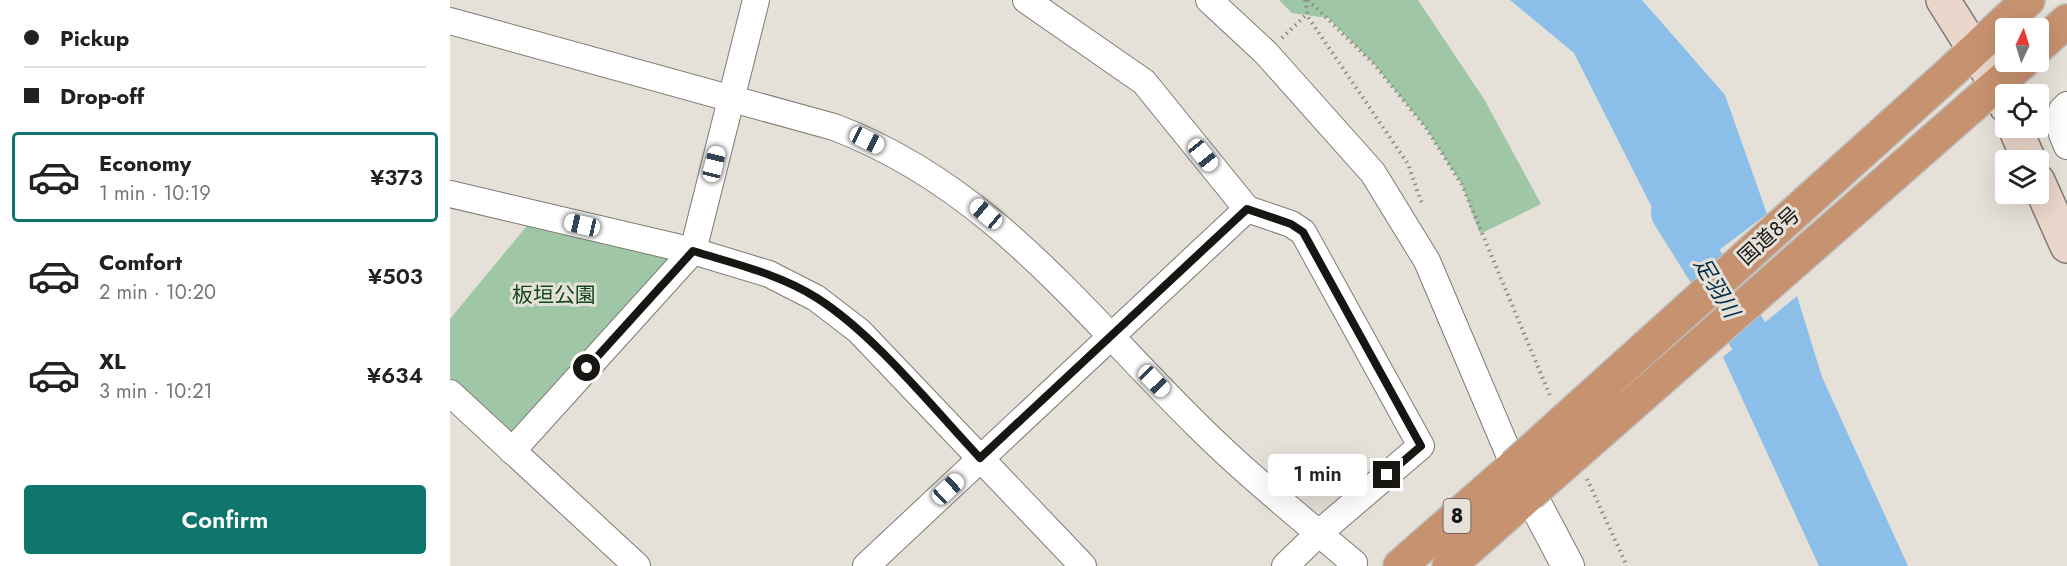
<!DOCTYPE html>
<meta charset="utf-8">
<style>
:root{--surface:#fff;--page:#f2f2f2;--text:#222;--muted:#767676;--line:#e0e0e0;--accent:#0f766e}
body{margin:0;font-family:Jost,"Noto Sans JP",sans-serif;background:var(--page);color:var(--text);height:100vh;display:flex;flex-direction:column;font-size:22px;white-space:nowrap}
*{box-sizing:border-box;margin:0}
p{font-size:20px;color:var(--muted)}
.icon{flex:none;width:33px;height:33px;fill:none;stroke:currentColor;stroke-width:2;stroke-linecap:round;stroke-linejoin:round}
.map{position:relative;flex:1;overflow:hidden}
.panel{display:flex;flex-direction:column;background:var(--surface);width:450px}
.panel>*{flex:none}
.hud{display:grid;align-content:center;height:132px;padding:0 24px;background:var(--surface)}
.needle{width:39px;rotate:4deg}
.fabs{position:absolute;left:1545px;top:18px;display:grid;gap:12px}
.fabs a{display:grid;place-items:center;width:54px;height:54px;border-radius:6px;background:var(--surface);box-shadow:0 6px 24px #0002;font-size:30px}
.end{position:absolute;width:27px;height:27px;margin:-14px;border:8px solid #171613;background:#fff;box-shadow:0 0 0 3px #fff}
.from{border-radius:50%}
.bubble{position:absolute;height:42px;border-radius:6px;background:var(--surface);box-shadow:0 6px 24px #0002;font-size:20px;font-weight:600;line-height:42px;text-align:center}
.car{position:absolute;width:18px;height:36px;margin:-18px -9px;border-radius:8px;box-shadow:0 0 4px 2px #0007;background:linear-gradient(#fff 24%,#345 0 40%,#fff 0 76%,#345 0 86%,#fff 0)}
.hud b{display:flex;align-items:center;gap:21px;height:57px;font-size:22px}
.hud b+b{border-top:2px solid var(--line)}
.hud i{width:15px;height:15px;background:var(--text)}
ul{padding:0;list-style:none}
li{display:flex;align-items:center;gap:18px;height:90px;margin:0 12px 9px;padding:0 12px;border:3px solid transparent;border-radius:6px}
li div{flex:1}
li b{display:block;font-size:22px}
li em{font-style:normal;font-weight:600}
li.on{border-color:var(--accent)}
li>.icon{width:54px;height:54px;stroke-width:1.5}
.action{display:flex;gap:12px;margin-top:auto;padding:12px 24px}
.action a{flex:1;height:69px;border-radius:6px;background:var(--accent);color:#fff;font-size:24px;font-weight:600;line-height:69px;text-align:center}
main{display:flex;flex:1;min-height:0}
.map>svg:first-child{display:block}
.green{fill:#a0c7a5}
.water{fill:#8bbfe9}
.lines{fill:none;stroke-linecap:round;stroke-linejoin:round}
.river{stroke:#8bbfe9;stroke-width:42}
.minor-casing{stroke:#7f7b74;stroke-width:28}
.tertiary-casing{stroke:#7f7b74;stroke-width:34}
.secondary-casing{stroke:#7f7b74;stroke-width:36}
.trunk-casing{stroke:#bebebd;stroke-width:36}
.path{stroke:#8c8983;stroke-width:4;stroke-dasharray:1.5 4.5;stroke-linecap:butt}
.minor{stroke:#fff;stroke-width:26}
.tertiary{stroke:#fff;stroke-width:32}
.secondary{stroke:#ead6ca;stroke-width:33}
.trunk{stroke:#c79270;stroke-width:33}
.trunk-bridge-casing{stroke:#bebebd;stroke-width:36;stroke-linecap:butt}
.trunk-bridge{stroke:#c79270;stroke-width:33}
.route{stroke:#171613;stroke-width:8}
.labels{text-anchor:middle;stroke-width:6;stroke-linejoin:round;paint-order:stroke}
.shield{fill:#e5e0d8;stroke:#55534e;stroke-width:1.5}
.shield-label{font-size:20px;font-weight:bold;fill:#171613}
.street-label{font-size:21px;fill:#171613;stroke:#e5e0d8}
.park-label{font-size:21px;fill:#10471f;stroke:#e5e0d8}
.water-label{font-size:22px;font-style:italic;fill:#012c47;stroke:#e5e0d8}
</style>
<main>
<section class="panel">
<div class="hud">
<b><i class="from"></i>Pickup</b>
<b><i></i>Drop-off</b>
</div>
<ul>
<li class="on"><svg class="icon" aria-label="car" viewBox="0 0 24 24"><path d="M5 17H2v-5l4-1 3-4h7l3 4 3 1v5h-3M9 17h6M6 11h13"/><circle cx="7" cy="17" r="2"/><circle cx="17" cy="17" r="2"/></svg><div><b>Economy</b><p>1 min · 10:19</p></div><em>¥373</em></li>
<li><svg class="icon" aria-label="car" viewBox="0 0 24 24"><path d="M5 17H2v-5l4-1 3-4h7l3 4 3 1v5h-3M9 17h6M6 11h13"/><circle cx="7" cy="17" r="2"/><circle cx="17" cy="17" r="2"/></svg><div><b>Comfort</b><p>2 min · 10:20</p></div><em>¥503</em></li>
<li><svg class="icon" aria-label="car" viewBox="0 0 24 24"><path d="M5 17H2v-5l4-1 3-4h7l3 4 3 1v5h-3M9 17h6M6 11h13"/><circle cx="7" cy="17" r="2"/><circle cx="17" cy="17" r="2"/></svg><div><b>XL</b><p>3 min · 10:21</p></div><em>¥634</em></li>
</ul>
<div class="action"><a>Confirm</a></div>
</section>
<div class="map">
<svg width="1617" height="566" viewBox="0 0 1617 566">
<rect width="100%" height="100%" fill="#e5e0d8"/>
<g class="green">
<path d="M829,0H968L1034,99L1091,204L1030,234L1012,185L976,128L924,64L878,18L842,13Z"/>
<path d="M80,222L228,258L61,437L0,377V319Z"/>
</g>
<g class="water">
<path d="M1060,0H1192L1275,95L1317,214L1236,275L1124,53Z"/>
<path d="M1347,296L1372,377L1458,566H1369L1273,357Z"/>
</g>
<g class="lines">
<path class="river" d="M1222,213L1329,384"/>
<defs>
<g id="minor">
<path d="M759,0L816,53L923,173L977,261L1064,466"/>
<path d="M0,21L384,127C540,186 632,312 747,425C796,474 851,518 904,563"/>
<path d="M1617,105L1612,110V134L1617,146"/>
<path d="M0,194L243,251L319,274L366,298L409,331L633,566"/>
<path d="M797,209L841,224L853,232L971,446L869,533L835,566"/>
<path d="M0,393L187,566"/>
<path d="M62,451L243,251L306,0"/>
<path d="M416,566L797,209L694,82L576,0"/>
</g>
<path id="tertiary" d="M1080,494L1118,566"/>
<g id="secondary">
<path d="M1493,0L1547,86L1556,106"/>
<path d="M1565,128L1579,160"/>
<path d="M1588,181L1617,246"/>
</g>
<g id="trunk">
<path d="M1588,47L1617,21"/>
<path d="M1503,70L1578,0"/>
<path d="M1522,106L1573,62"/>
<path d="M950,566L1064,466"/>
<path d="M999,566L1080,494"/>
</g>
</defs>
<use href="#minor" class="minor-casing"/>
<use href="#tertiary" class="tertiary-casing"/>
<use href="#secondary" class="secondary-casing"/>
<use href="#trunk" class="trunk-casing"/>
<g class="path">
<path d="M855,0L858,17L958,164L972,204"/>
<path d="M858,0L924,64L976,128L1012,185L1101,398"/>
<path d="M832,38L857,14"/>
<path d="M1137,479L1177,566"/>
</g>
<use href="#minor" class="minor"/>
<use href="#tertiary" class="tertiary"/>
<use href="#secondary" class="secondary"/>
<use href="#trunk" class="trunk"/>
<defs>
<g id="trunk-bridge">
<path d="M1064,466L1503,70"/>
<path d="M1080,494L1522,106"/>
</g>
</defs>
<use href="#trunk-bridge" class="trunk-bridge-casing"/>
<use href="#trunk-bridge" class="trunk-bridge"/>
</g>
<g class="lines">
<path class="route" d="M137,368L243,251C285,264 329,274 367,298C425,335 482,407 530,458L797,209L841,224L853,232L971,446L937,475"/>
</g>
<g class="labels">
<rect class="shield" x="993.5" y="499" width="27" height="34" rx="4.5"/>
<g class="shield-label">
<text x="1007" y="523">8</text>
</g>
<g class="street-label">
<text transform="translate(1319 236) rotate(-42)" y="7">国道8号</text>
</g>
<g class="park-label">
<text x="104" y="302">板垣公園</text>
</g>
<g class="water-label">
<text transform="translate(1267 287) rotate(59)" y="8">足羽川</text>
</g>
</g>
</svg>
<div class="fabs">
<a><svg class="needle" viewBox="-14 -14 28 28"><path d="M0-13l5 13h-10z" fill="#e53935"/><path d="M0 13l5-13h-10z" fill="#767676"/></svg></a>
<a><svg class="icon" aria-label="locate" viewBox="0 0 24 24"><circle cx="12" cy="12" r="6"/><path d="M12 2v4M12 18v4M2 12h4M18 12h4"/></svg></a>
<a><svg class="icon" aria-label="layers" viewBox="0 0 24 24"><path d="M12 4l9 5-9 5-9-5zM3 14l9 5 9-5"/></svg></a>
</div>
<i class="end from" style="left:137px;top:368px"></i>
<i class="end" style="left:937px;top:475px"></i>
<div class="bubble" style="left:818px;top:454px;width:99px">1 min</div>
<i class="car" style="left:417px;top:140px;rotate:117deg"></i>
<i class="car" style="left:753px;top:155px;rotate:141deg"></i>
<i class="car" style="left:264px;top:164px;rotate:14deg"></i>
<i class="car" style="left:536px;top:214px;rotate:310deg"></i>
<i class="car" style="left:132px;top:225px;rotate:283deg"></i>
<i class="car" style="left:704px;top:381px;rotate:136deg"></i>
<i class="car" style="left:498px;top:489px;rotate:47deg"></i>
</div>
</main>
